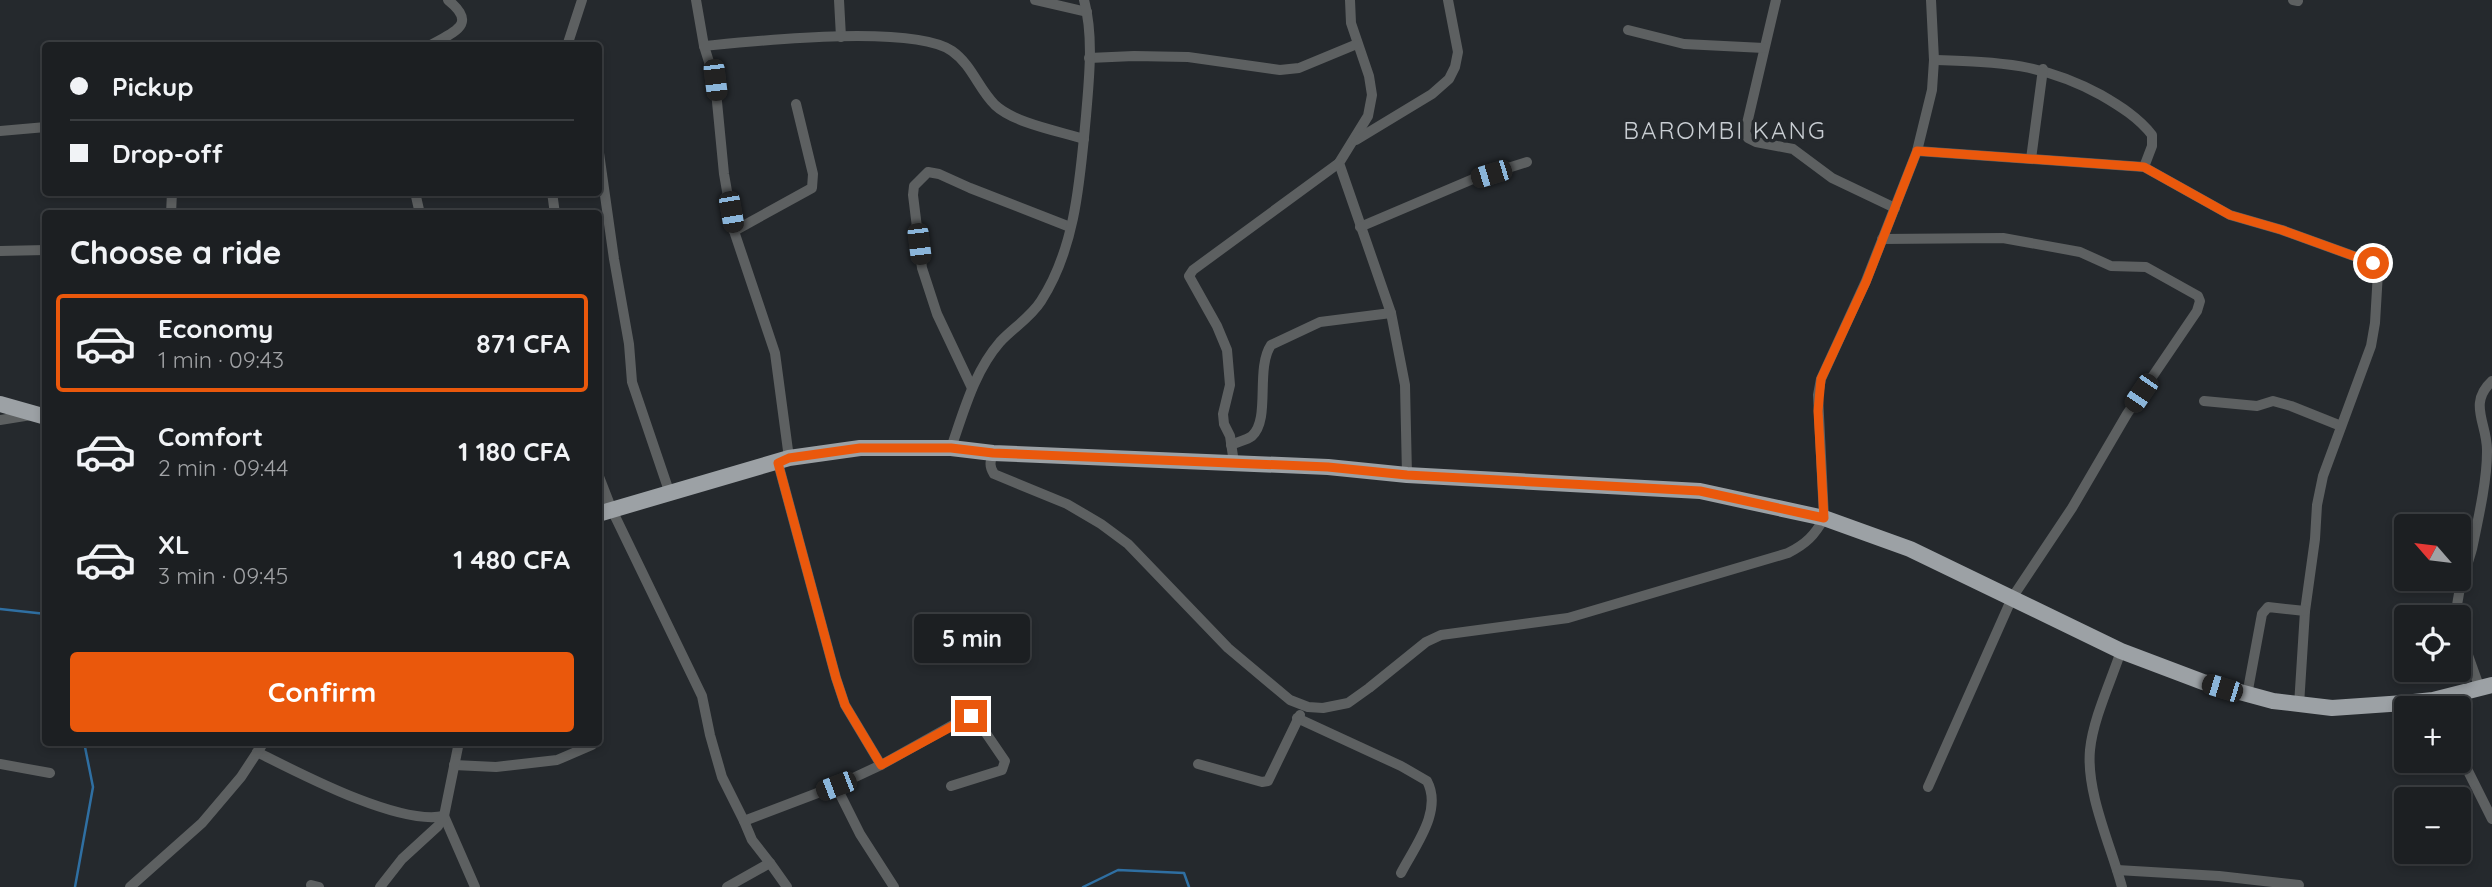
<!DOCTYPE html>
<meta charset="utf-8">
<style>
:root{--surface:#1c1f22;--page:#292c2f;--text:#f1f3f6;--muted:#a0a2a5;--line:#3a3d40;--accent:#ea580c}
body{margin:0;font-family:Quicksand,sans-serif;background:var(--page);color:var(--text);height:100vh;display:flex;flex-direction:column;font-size:26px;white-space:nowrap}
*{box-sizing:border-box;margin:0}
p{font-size:23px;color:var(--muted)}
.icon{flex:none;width:38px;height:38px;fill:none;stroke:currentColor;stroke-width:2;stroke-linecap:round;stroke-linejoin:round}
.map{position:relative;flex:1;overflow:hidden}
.side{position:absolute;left:42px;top:210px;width:560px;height:536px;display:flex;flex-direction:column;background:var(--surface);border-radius:7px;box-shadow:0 4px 10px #0003,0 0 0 2px var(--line)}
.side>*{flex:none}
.hud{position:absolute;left:42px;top:42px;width:560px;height:154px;border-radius:7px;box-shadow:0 4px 10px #0003,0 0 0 2px var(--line);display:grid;align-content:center;height:154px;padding:0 28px;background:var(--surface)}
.needle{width:46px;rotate:298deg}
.controls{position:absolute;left:2394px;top:514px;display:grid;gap:14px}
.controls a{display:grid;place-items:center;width:77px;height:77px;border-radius:7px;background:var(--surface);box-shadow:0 4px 10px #0003,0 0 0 2px var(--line);font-size:35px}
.end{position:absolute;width:32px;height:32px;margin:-16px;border:9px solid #ea580c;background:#fff;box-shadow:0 0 0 4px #fff}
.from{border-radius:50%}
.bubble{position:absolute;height:49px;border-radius:7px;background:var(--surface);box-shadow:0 4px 10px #0003,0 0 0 2px var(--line);font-size:23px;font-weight:700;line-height:49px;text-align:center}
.car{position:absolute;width:21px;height:42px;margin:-21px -10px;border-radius:9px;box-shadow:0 0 5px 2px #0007;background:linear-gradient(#222 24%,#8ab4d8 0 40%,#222 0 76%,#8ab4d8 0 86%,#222 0)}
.hud b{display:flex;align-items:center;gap:24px;height:66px;font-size:26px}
.hud b+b{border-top:2px solid var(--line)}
.hud i{width:18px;height:18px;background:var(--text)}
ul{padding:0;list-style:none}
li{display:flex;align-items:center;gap:21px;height:98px;margin:0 14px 10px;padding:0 14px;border:4px solid transparent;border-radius:7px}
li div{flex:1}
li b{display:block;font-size:26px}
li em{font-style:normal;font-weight:700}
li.current{border-color:var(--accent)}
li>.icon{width:63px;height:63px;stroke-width:1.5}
h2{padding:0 28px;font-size:32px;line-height:84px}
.button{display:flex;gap:14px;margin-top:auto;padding:14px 28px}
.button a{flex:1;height:80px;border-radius:7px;background:var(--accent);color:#fff;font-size:28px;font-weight:700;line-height:80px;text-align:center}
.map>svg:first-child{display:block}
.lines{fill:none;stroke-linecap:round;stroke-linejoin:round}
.stream{stroke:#2f6fa2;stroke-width:2.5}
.minor{stroke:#5d6061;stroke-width:10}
.trunk{stroke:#9ca1a5;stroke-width:16}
.route{stroke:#ea580c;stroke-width:9}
.labels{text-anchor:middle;stroke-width:7;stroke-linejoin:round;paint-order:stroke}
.quarter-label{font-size:24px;letter-spacing:2px;fill:#c9ced3;stroke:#25292d}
</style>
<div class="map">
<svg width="2492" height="887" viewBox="0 0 2492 887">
<rect width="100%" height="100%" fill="#25292d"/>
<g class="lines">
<g class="stream">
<path d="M0,609L46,614"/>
<path d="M75,887L93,787L84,742"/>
<path d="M1083,887L1118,870L1184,873L1189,887"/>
</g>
<g class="minor">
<path d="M696,0L704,46L715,81L724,174L734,231L775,353L789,458"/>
<path d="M839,0L841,37"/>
<path d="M1035,0L1087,12"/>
<path d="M1350,0L1351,23L1369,76L1372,95L1368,116L1339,163L1391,313L1405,385L1407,475"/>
<path d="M1776,0L1745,132L1748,138L1756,142L1793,149L1832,178L1895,208"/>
<path d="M2293,0L2298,1"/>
<path d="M1628,30L1684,44L1764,48"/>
<path d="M429,46C453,32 479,25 448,0"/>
<path d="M567,46L582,0"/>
<path d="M704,46C756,41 912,24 952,51C972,65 978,88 995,105C1014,123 1058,131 1084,139"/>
<path d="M1089,58L1134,56L1188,57L1280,70L1299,68L1357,44"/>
<path d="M1934,60C1999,62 2043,63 2101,95C2120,106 2139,118 2152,135V146L2144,167"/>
<path d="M0,131L46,127"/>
<path d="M1356,140L1432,94L1449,79L1455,67L1458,52L1448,0"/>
<path d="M598,146L614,259L629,344L632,382L670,494"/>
<path d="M1917,151L2144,167L2230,215L2282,230L2373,263L2378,272L2375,323L2371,346L2323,476L2317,505L2315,539L2305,611L2299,705"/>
<path d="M2031,159L2043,69"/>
<path d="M415,192L420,214"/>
<path d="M552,192L555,214"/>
<path d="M171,214L172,192"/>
<path d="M1360,227L1473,179L1527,162"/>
<path d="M734,231L812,188L813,174L796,104"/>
<path d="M1882,239L2003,238L2080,252L2111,266L2146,267L2198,296L2200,301L2197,311L2127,414L2072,508L2012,598L1928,787"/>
<path d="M0,251L46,250"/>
<path d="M972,388L937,314L922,268L913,195L914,186L928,172L939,174L970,188L1070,227"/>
<path d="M2204,401L2257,406L2273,401L2291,406L2341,426"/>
<path d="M0,420L31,415"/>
<path d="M1231,445C1237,442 1247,440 1252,436C1271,419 1255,369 1271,345L1320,322L1391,313"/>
<path d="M951,448C964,411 974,372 1000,342C1013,328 1031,317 1041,301C1076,247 1080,178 1086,116C1089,79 1094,37 1084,0"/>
<path d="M993,453C990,462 989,466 994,474L1067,504L1101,524L1128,544L1228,648L1290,700L1308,707L1323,708L1348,703L1369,688L1426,642L1441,635L1568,618L1788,553C1806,544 1815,535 1824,518L1818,395L1821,379L1866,281L1917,151L1932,90L1934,60L1931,0"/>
<path d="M778,463L836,678L845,705L881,765"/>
<path d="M1234,463L1230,436L1224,424L1223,414L1230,385L1227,350L1217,326L1189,276L1193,270L1339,163"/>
<path d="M598,474L612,510L702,696L710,735L722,777L744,821L836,786L881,765L967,717H975L1005,761L1002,770L951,786"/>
<path d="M2457,618C2455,595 2466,571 2472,549C2478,520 2487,481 2487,452C2488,424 2467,404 2492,381"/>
<path d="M2459,630L2480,689"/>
<path d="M2121,651C2111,681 2093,719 2090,750C2086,793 2111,846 2122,887"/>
<path d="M2247,695L2262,614L2268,607L2305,611"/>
<path d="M1297,718L1401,766L1427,781C1443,811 1415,846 1401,873"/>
<path d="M257,752C299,773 399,826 444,816L475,887"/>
<path d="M2459,753L2492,819"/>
<path d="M0,764L50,773"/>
<path d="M1198,764L1262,782L1268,781L1300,715"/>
<path d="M454,765L496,767L557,760L592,745"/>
<path d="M836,786L860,834L894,887"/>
<path d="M770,863L787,887"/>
<path d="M2117,870L2219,876L2299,885"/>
<path d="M311,885L319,887"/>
<path d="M130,887L202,823L241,777L264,742"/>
<path d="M380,887L402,859L438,826L444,816L459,742"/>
<path d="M727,887L770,863L752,840L744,821"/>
</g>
<g class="trunk">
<path d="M0,404L46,417"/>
<path d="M598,514L789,458L860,448H951L993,453L1328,467L1407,475L1700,491L1824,518L1910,549L2121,651L2203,682L2273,701L2332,708L2404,703L2433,700L2492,685"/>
</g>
</g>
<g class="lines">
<path class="route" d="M971,716L881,765L845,705L836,678L778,463L789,458L860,448H951L993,453L1328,467L1407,475L1700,491L1824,518L1818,411L1821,379L1866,282L1917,151L2144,167L2230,215L2282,230L2373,263"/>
</g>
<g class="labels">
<g class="quarter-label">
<text x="1725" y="139">BAROMBI KANG</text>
</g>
</g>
</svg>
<div class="controls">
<a><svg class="needle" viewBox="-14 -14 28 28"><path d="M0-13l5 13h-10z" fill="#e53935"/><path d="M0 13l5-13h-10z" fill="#a0a2a5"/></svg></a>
<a><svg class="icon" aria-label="locate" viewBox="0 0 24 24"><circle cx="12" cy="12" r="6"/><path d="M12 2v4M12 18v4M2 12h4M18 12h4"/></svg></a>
<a>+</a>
<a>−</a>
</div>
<i class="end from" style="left:2373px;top:263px"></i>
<i class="end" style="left:971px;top:716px"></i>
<div class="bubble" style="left:914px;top:614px;width:116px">5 min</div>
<i class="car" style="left:715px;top:80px;rotate:173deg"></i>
<i class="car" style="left:1491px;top:174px;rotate:253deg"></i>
<i class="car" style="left:731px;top:212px;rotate:170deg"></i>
<i class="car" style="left:919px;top:244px;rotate:173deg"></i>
<i class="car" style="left:2141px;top:393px;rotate:214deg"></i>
<i class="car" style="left:2222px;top:688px;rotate:287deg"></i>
<i class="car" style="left:836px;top:786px;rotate:249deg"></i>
<div class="hud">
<b><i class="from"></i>Pickup</b>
<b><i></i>Drop-off</b>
</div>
<section class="side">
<h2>Choose a ride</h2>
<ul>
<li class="current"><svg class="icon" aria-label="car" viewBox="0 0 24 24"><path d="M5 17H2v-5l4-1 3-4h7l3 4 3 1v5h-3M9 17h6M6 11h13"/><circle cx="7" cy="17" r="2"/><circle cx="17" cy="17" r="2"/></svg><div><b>Economy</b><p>1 min · 09:43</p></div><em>871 CFA</em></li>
<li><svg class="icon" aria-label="car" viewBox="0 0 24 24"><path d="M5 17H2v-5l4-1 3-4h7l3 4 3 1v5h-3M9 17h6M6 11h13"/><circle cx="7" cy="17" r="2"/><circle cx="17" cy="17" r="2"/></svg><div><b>Comfort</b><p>2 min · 09:44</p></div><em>1 180 CFA</em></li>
<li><svg class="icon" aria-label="car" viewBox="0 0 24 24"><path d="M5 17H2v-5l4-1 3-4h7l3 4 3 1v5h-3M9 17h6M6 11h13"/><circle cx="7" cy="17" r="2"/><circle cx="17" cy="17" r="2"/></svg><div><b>XL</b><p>3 min · 09:45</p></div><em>1 480 CFA</em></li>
</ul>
<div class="button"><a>Confirm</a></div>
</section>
</div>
